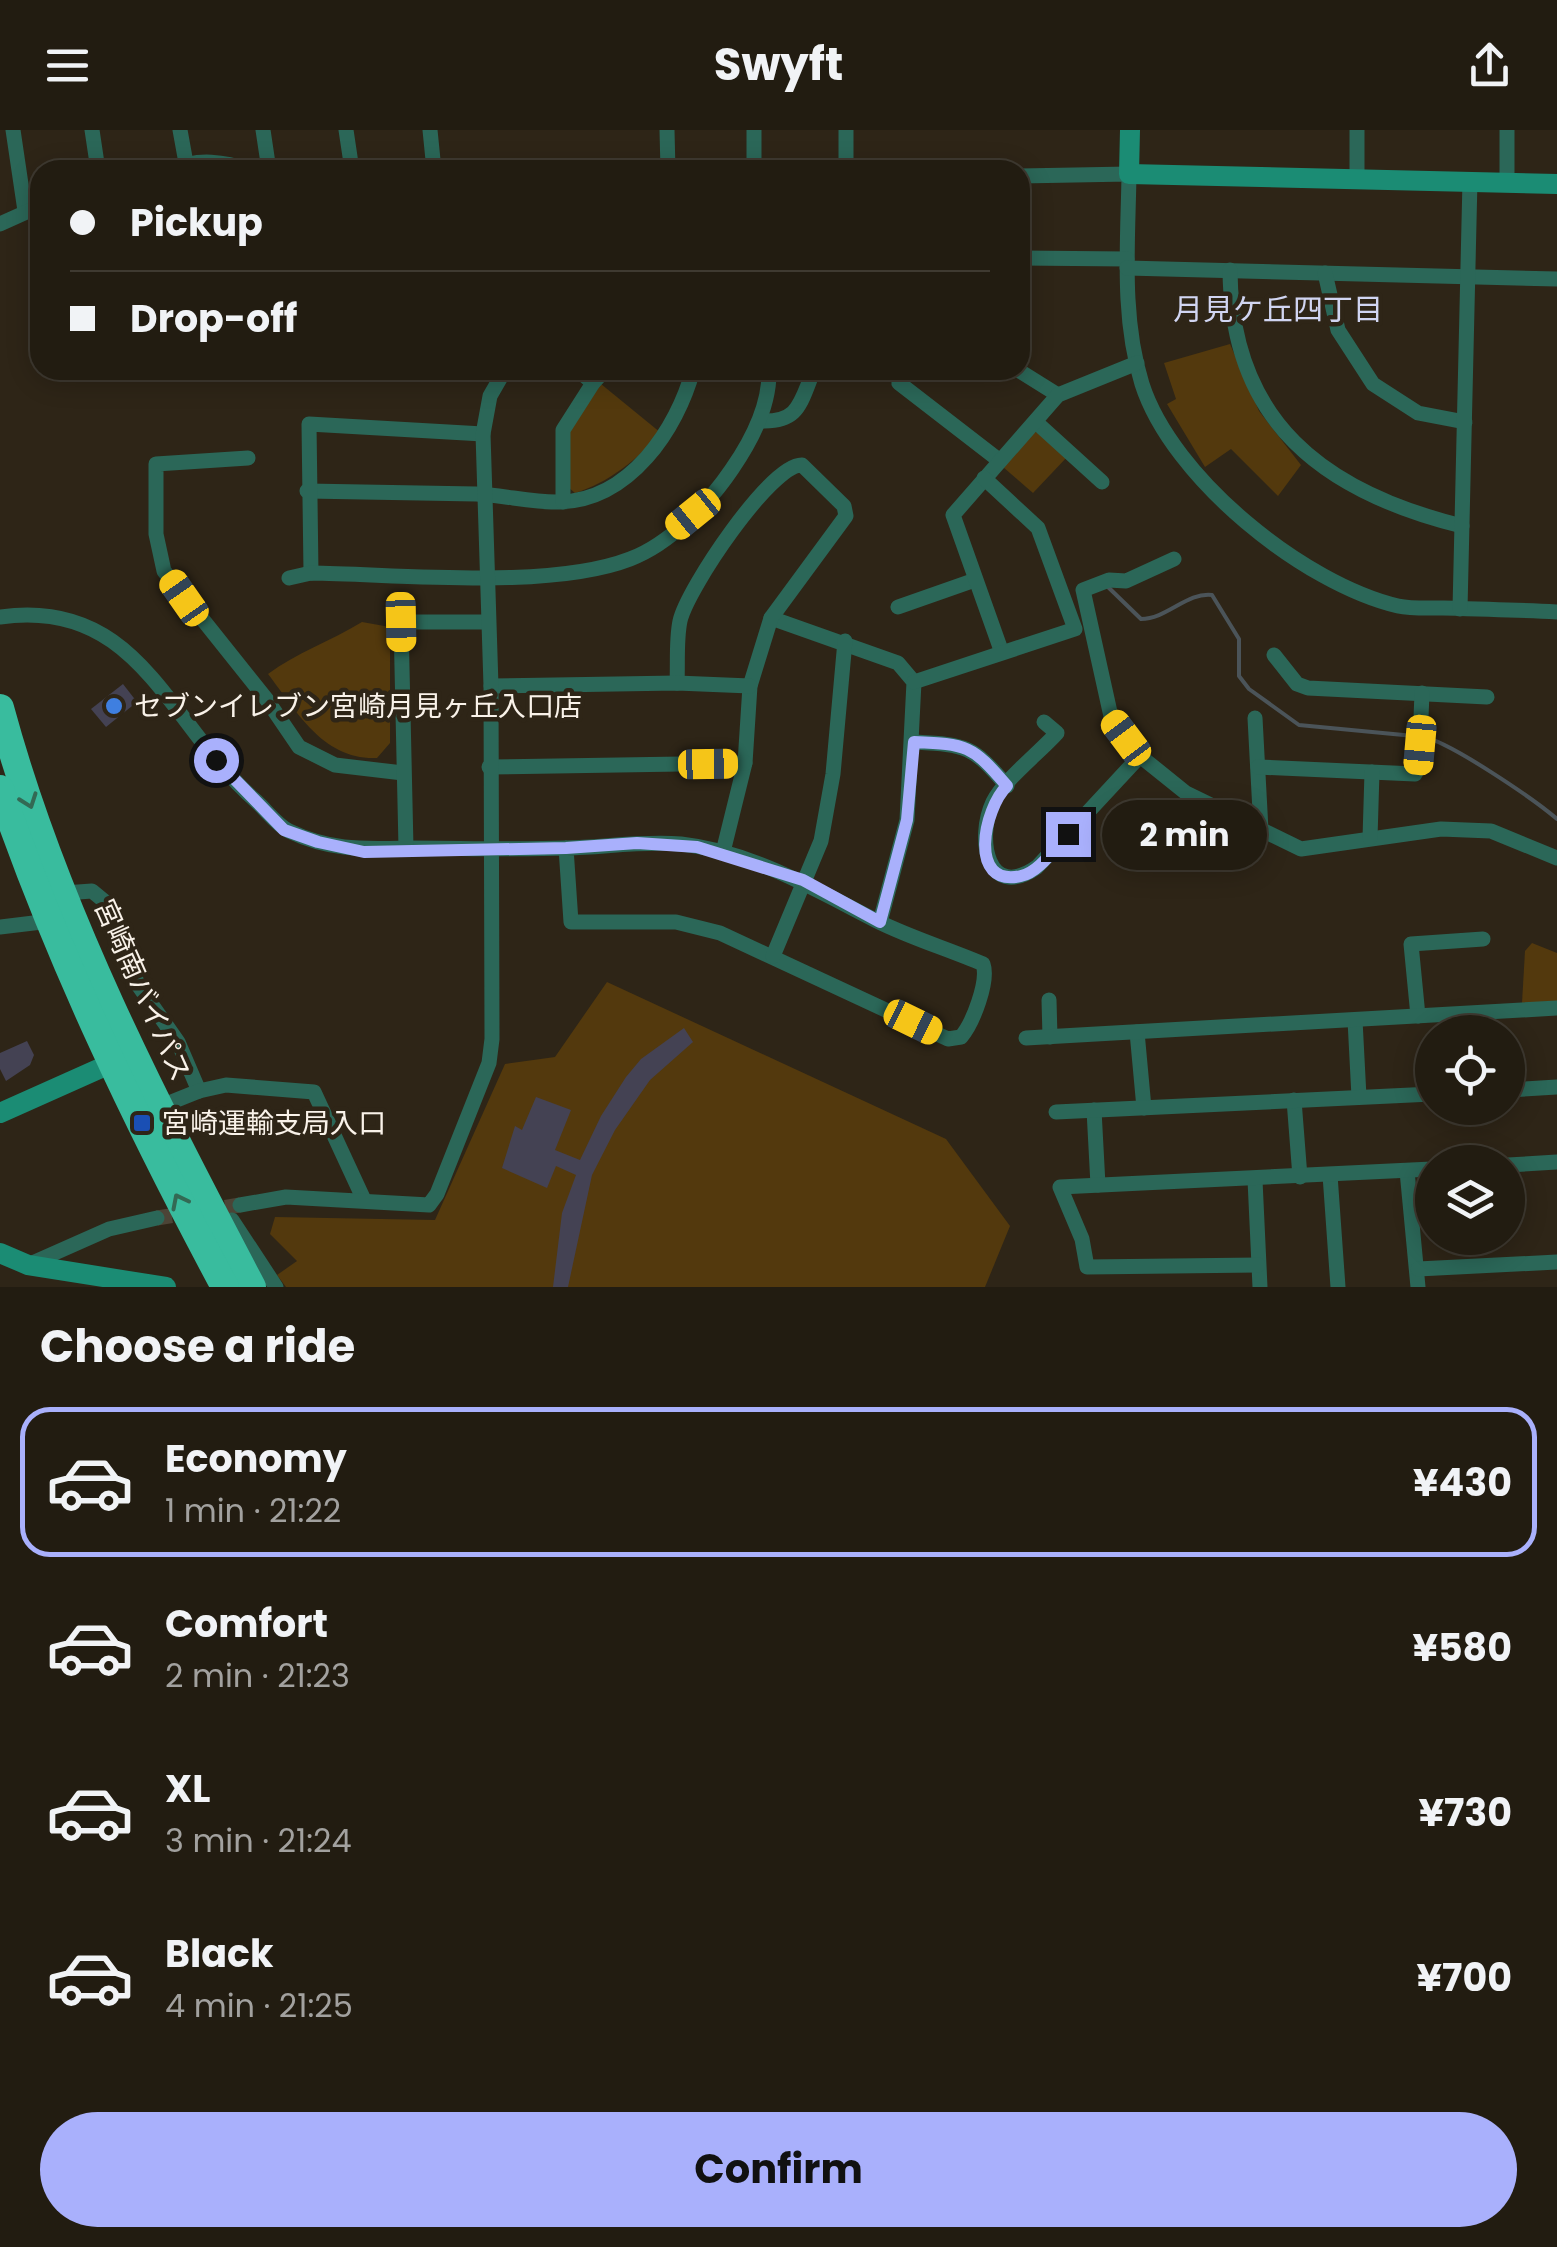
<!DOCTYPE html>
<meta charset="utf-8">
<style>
:root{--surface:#221c11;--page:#2e291f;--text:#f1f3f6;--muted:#a2a19f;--line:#3f3a31;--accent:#a9b0fc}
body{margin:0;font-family:Poppins,"Noto Sans JP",sans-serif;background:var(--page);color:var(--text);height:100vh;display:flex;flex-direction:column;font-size:38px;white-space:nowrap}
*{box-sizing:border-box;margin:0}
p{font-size:32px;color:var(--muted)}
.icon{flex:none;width:55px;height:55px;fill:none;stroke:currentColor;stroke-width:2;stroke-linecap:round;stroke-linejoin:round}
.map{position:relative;height:1157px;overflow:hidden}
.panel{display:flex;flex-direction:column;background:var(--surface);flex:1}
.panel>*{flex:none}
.banner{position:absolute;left:30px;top:30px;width:1000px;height:220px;border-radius:30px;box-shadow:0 5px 25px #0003,0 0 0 2px var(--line);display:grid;align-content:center;height:220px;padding:0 40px;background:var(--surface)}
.buttons{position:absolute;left:1415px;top:885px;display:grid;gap:20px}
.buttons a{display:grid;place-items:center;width:110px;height:110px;border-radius:50%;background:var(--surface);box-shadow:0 5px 25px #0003,0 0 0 2px var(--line);font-size:50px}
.end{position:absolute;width:45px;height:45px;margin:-22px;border:12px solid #a9b0fc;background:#111;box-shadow:0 0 0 5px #111}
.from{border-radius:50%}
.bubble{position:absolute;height:70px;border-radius:35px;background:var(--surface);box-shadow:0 5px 25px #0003,0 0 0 2px var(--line);font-size:32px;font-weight:700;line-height:70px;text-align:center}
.car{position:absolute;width:30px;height:60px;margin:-30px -15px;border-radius:12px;box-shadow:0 0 8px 2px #0007;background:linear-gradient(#f5c518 24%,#345 0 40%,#f5c518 0 76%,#345 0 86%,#f5c518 0)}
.banner b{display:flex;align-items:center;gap:35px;height:95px;font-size:38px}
.banner b+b{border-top:2px solid var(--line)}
.banner i{width:25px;height:25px;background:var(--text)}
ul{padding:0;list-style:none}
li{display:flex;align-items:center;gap:30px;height:150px;margin:0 20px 15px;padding:0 20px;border:5px solid transparent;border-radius:30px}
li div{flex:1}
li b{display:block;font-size:38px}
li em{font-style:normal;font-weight:700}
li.active{border-color:var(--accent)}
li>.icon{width:90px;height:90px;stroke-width:1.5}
h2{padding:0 40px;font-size:45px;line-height:120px}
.action{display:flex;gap:20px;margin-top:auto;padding:20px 40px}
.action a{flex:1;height:115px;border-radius:60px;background:var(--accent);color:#111;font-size:40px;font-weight:700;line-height:115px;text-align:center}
header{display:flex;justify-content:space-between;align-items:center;height:130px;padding:0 40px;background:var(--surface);font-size:45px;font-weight:700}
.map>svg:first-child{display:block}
.green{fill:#53390d}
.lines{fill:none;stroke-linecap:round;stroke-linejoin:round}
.stream{stroke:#4b5459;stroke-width:4}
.building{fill:#444253}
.street-tunnel{stroke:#4c4436;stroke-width:15;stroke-dasharray:15 8;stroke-linecap:butt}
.street{stroke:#2b6758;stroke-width:15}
.secondary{stroke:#1b8c74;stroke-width:20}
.highway{stroke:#39bc9e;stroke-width:28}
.oneway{stroke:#336954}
.route{stroke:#a9b0fc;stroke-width:12}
.shop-dot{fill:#3f7fe0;stroke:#2e2517;stroke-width:4}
.transit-dot{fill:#1a4fb4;stroke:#2e2517;stroke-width:4}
.labels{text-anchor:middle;stroke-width:9;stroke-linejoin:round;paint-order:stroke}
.poi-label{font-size:28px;fill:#f9f2e9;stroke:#2e2517;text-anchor:start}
.street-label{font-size:28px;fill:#f9f2e9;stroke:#2e2517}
.neighbourhood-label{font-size:30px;fill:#d1d5f2;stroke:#2e2517}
</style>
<header><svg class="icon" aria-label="menu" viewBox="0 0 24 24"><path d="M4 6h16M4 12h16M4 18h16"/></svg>Swyft<svg class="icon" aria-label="share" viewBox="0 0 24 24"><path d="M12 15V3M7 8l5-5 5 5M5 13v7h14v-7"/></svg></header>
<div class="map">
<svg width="1557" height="1157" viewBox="0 0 1557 1157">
<rect width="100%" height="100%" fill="#2e2517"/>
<g class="green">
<path d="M1230,214L1259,281L1301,335L1278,366L1231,319L1205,337L1167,274L1176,269L1164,233Z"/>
<path d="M601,254L661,303C638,329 608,353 575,363L568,357V302Z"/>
<path d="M1035,302L1043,304L1068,326L1033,363L1003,337Z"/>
<path d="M362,492L390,497V613L377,628C323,630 298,583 268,544C296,523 331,511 362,492Z"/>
<path d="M1532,813L1557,823V871L1522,873L1525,821Z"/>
<path d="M607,852L946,1009L1010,1096L985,1157H286L277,1145L297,1131L270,1104L275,1087L435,1090L505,934L555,927Z"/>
</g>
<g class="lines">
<g class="stream">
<path d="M1108,457L1141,489C1167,489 1187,462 1212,465L1239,509V546L1249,559L1299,595L1414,606"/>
<path d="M1423,607C1449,611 1535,670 1557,689"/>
</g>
</g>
<g class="building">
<path d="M123,554L137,572L106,597L91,579Z"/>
<path d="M684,898L693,912L650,950L615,1000L592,1045L568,1157H553L562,1083L576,1045L556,1036L547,1058L502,1038L515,996L522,1000L536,967L571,980L555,1020L580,1030L601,986L626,947L641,929Z"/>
<path d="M27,911L34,925L30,935L6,951L0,939V923Z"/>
</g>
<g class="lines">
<path class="street-tunnel" d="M157,1088L240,1075"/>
<g class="street">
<path d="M13,0L25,81"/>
<path d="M92,0L98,40"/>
<path d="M180,0L186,33"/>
<path d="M263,0L269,40"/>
<path d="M346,0L352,40"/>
<path d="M430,0L434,40"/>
<path d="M667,0L668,40"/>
<path d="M846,0V40"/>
<path d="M1357,0V47"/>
<path d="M1507,0V51"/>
<path d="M176,40C195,27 227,32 248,40"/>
<path d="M754,40V0"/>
<path d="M1020,46L1129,44C1128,114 1121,186 1142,254C1172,348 1304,454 1398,476C1412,479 1429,478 1443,478C1481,479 1519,480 1557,482"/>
<path d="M0,94L40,76"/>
<path d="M1020,128L1127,129"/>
<path d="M1127,138L1557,149"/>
<path d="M1230,140C1231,292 1324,362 1462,396"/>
<path d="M1325,143L1338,200L1373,254L1418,283L1465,292"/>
<path d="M578,240L593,253L605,240"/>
<path d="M905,240L899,253L1000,331"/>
<path d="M1018,240L1058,265"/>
<path d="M760,291C800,293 800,272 814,240"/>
<path d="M1037,293L1102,352"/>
<path d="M248,328L156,334V404L164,441L267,570L299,617L335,635L403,643"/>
<path d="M307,361C363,362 420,363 476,364C504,365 533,373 560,372C630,370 677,299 693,240"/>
<path d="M563,372V300L593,253"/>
<path d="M1174,429L1126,451L1109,450L1083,460L1112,591L1140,626L1186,663L1301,719L1441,699L1491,701L1557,728"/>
<path d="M311,443L309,294L483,304"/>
<path d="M289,448L311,443C399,444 550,460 630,429C670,414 709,373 732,339C752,310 770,276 769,240"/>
<path d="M898,477L975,450"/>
<path d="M1460,479L1470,50"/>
<path d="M0,487C140,467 168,595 256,671C266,680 277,695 289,701C331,721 363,719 407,718C460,718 514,720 567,718C605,717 642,711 681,714C753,722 814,759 877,791C911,808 948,819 983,834C989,851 973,893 961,907L948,909L720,803L676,792H571L566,718"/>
<path d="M771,488L898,533L914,552L907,690L880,792"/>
<path d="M1001,520L953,385L1058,265L1137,233"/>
<path d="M1274,525L1297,554L1308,558L1487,567"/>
<path d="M914,552L1075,499L1038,398L984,348"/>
<path d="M677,553C678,533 676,510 680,491C687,459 771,334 802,335L844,376L846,386L771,488L750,556L745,633L723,722"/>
<path d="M491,556L677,553L750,556"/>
<path d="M1255,588L1261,700"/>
<path d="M1044,592L1057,603C1040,622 1003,651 993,672C976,708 987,772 1037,737L1140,626"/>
<path d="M914,612C967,615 972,615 1007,656"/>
<path d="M489,637L745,633"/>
<path d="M1258,637L1415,644L1419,637L1422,563"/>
<path d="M1370,708L1372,642"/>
<path d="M406,718L401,492H486"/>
<path d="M64,763L92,761L109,775L138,855L178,912L199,961"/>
<path d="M0,797L50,791"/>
<path d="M773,826L821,711L833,644L845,511"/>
<path d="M1049,870L1050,907"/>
<path d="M1418,886L1411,814L1483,809"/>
<path d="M1355,890L1359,967"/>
<path d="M1137,902L1144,978"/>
<path d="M1026,908L1557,878"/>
<path d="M1508,960L1557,957"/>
<path d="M1294,970L1300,1047"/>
<path d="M159,977L199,961L226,955L314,962L364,1070"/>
<path d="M1094,980L1098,1055"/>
<path d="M1056,982L1432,964"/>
<path d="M1508,1035L1557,1032"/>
<path d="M1407,1041L1418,1157"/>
<path d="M1330,1045L1338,1157"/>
<path d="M1255,1050L1260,1157"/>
<path d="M240,1075L286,1067L429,1075L437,1064L489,933L492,909L491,556L483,304L490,266L505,240"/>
<path d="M232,1090L276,1157"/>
<path d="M30,1134L109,1099L157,1088"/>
<path d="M1258,1135L1087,1137L1082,1109L1060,1057L1432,1039"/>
<path d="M1418,1139L1557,1132"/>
</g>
<g class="secondary">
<path d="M1130,0L1129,44L1557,54"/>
<path d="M0,983L112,933"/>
<path d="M0,1123L28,1135L166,1157"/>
</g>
<g class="highway">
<path d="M0,578C55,781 155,972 252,1157"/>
<path d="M0,659C59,831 139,997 225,1157"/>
</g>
</g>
<defs><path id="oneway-chevron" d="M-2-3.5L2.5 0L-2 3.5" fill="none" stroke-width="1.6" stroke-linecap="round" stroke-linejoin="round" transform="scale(2.5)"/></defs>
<g class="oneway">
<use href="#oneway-chevron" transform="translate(29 671) rotate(70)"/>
<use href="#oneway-chevron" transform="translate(179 1071) rotate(-117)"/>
</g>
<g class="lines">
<path class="route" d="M216,630L284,700L318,712L364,722L566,718L637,713L697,717L803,750L880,792L907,690L914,612C967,614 972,615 1007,656C984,678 967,758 1021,746C1040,742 1055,717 1068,704"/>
</g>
<circle class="shop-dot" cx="114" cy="576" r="10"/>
<rect class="transit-dot" x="132" y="983" width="20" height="20" rx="5"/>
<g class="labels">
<g class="poi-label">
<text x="134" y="586">セブンイレブン宮崎月見ヶ丘入口店</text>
<text x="162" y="1003">宮崎運輸支局入口</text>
</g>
<g class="street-label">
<text transform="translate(143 860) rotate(66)" y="10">宮崎南バイパス</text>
</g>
<g class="neighbourhood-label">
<text x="1278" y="190">月見ケ丘四丁目</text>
</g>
</g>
</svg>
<div class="buttons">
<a><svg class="icon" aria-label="locate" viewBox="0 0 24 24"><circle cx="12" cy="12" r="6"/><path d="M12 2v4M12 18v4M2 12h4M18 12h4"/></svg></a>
<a><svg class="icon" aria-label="layers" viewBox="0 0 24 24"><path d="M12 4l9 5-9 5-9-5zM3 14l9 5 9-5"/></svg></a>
</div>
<i class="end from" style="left:216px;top:630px"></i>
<i class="end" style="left:1068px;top:704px"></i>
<div class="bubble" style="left:1102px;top:670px;width:165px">2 min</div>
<i class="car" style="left:693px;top:384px;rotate:231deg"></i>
<i class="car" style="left:184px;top:468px;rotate:325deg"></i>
<i class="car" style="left:401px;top:492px;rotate:179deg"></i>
<i class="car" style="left:1126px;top:608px;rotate:323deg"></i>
<i class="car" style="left:1420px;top:615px;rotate:185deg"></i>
<i class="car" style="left:708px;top:634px;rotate:89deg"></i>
<i class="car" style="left:913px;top:892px;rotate:116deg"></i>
<div class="banner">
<b><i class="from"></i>Pickup</b>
<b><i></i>Drop-off</b>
</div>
</div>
<section class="panel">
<h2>Choose a ride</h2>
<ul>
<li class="active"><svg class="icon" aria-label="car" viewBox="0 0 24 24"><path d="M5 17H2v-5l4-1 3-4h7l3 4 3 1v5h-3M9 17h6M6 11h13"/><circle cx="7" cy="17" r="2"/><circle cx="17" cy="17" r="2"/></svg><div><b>Economy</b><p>1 min · 21:22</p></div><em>¥430</em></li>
<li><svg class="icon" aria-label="car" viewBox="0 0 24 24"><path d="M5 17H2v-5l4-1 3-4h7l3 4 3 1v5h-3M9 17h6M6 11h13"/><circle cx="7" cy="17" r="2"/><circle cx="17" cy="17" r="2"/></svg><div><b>Comfort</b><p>2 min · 21:23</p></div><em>¥580</em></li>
<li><svg class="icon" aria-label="car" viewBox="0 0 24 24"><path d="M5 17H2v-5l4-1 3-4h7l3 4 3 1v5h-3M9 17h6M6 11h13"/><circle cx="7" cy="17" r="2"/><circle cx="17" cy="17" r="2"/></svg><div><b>XL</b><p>3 min · 21:24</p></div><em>¥730</em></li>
<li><svg class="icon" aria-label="car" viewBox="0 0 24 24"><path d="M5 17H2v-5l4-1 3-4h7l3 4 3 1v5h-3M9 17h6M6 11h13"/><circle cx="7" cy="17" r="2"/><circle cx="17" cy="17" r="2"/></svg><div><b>Black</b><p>4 min · 21:25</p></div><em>¥700</em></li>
</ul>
<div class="action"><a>Confirm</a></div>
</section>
